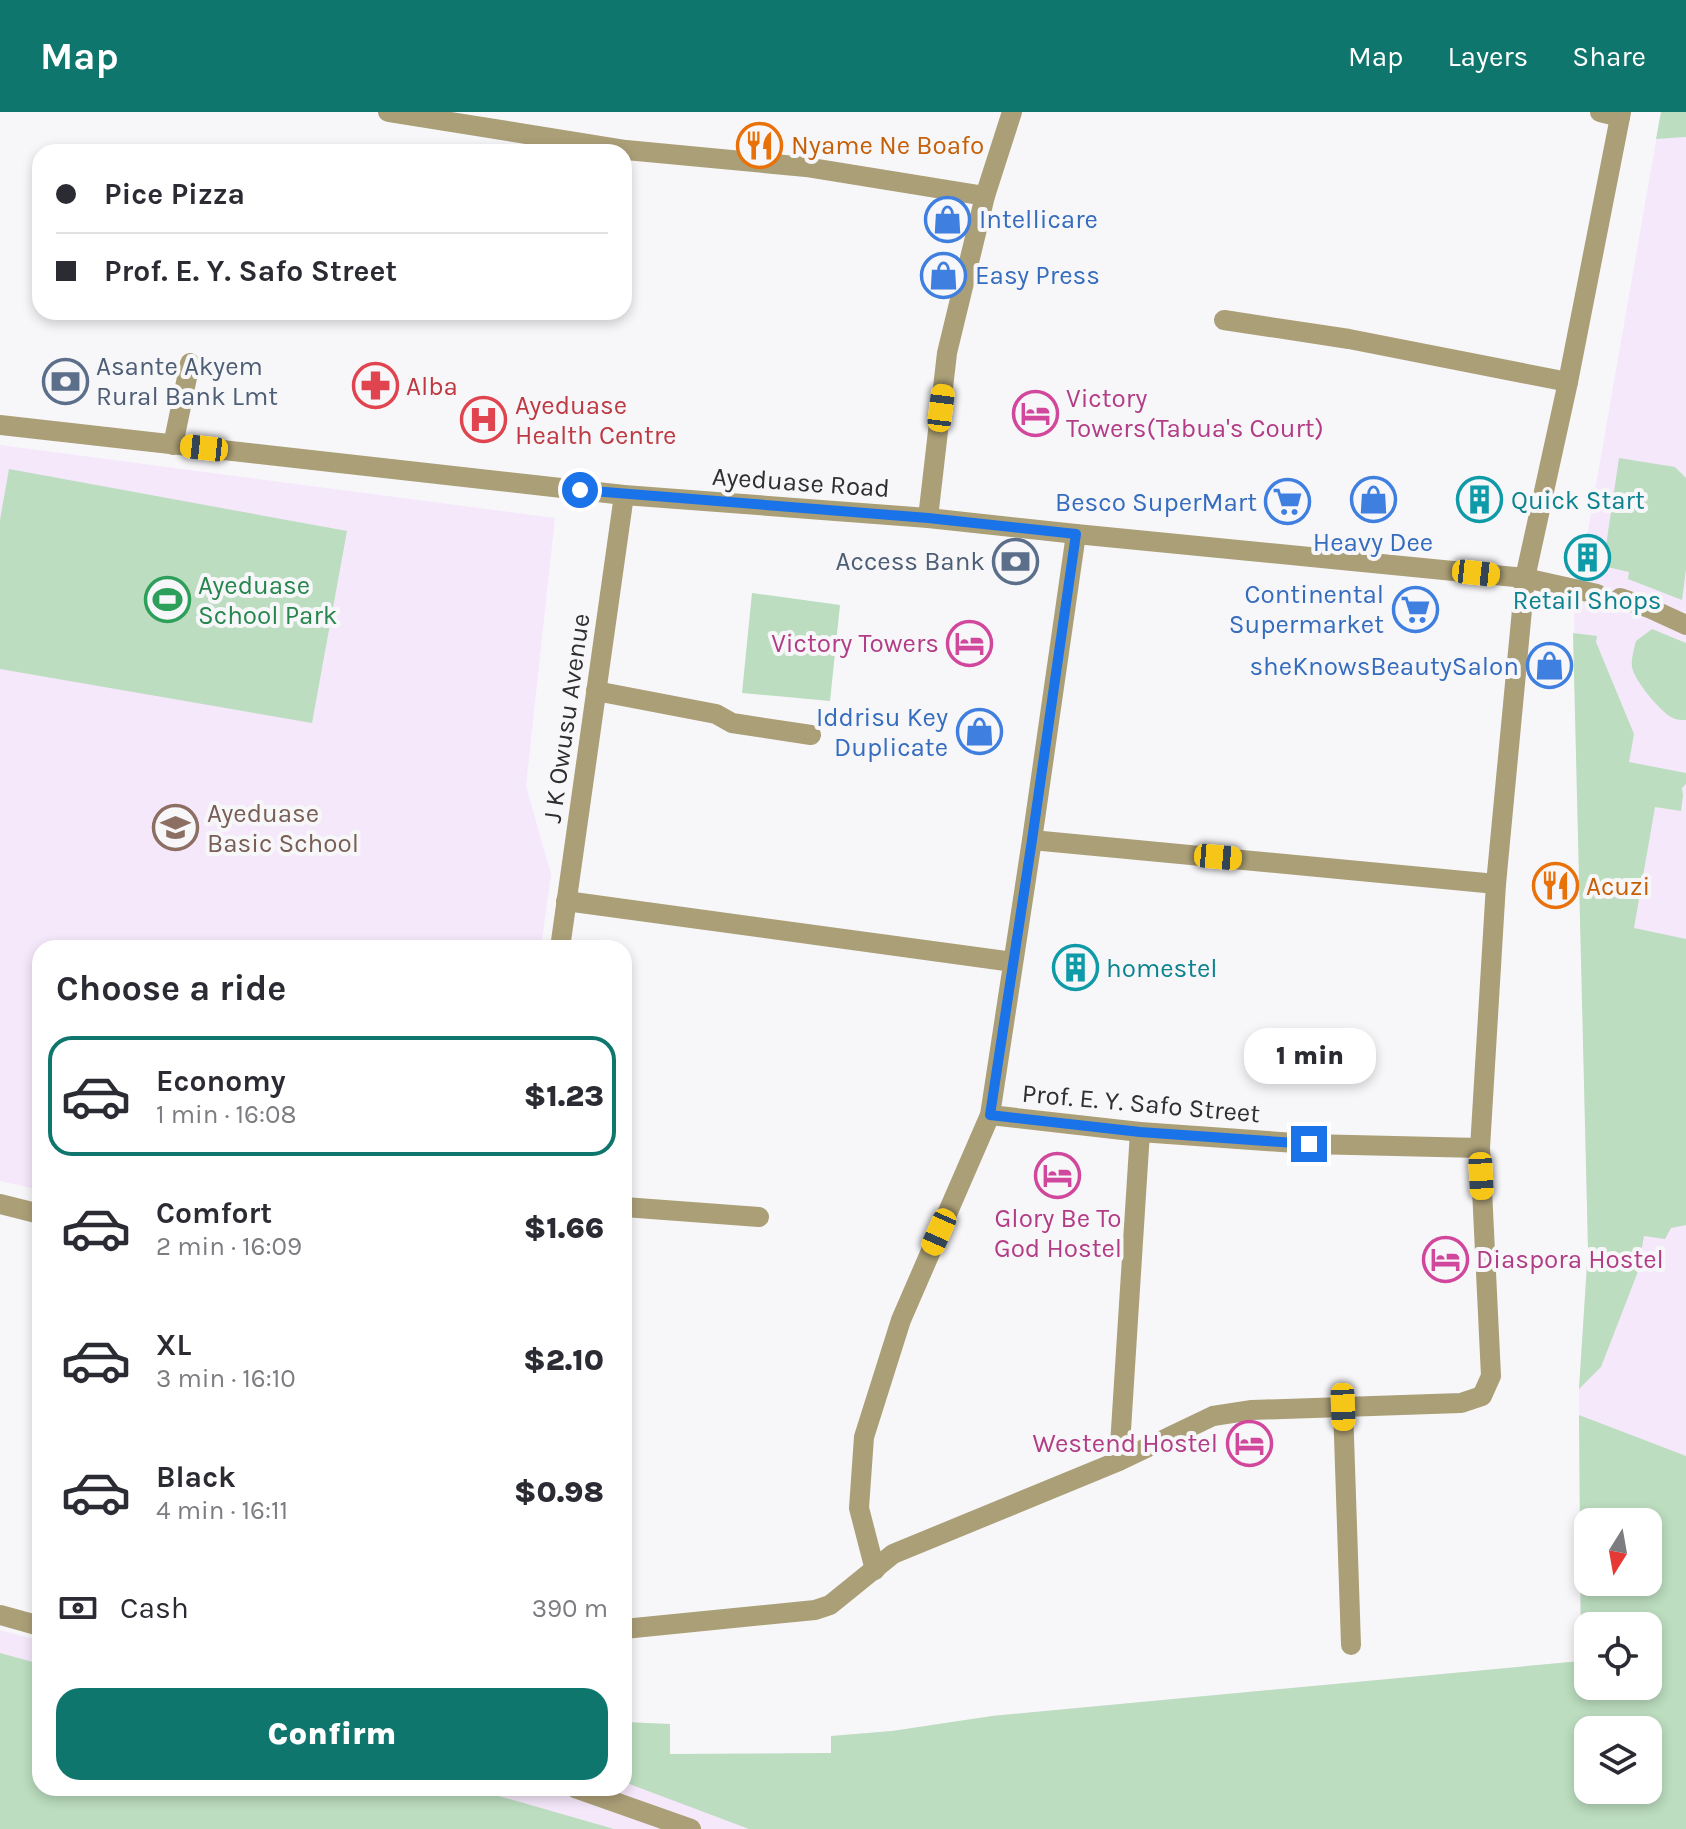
<!DOCTYPE html>
<meta charset="utf-8">
<style>
:root{--surface:#fff;--page:#f2f2f3;--text:#2b2b33;--muted:#7c7c81;--line:#e1e1e2;--accent:#0f766e}
body{margin:0;font-family:Karla,sans-serif;background:var(--page);color:var(--text);height:100vh;display:flex;flex-direction:column;font-size:30px;white-space:nowrap}
*{box-sizing:border-box;margin:0}
p{font-size:26px;color:var(--muted)}
.icon{flex:none;width:44px;height:44px;fill:none;stroke:currentColor;stroke-width:2;stroke-linecap:round;stroke-linejoin:round}
.map{position:relative;flex:1;overflow:hidden}
.sheet{position:absolute;left:32px;top:828px;width:600px;height:856px;display:flex;flex-direction:column;background:var(--surface);border-radius:24px;box-shadow:0 4px 12px #0003}
.sheet>*{flex:none}
.top-card{position:absolute;left:32px;top:32px;width:600px;height:176px;border-radius:24px;box-shadow:0 4px 12px #0003;display:grid;align-content:center;height:176px;padding:0 24px;background:var(--surface)}
.needle{width:52px;rotate:191deg}
.controls{position:absolute;left:1574px;top:1396px;display:grid;gap:16px}
.controls a{display:grid;place-items:center;width:88px;height:88px;border-radius:16px;background:var(--surface);box-shadow:0 4px 12px #0003;font-size:40px}
.end{position:absolute;width:36px;height:36px;margin:-18px;border:10px solid #1a73e8;background:#fff;box-shadow:0 0 0 4px #fff}
.from{border-radius:50%}
.bubble{position:absolute;height:56px;border-radius:24px;background:var(--surface);box-shadow:0 4px 12px #0003;font-size:26px;font-weight:800;line-height:56px;text-align:center}
.car{position:absolute;width:24px;height:48px;margin:-24px -12px;border-radius:10px;box-shadow:0 0 6px 2px #0007;background:linear-gradient(#f5c518 24%,#345 0 40%,#f5c518 0 76%,#345 0 86%,#f5c518 0)}
.top-card b{display:flex;align-items:center;gap:28px;height:76px;font-size:30px}
.top-card b+b{border-top:2px solid var(--line)}
.top-card i{width:20px;height:20px;background:var(--text)}
ul{padding:0;list-style:none}
li{display:flex;align-items:center;gap:24px;height:120px;margin:0 16px 12px;padding:0 8px;border:4px solid transparent;border-radius:24px}
li div{flex:1}
li b{display:block;font-size:30px}
li em{font-style:normal;font-weight:800}
li.current{border-color:var(--accent)}
li>.icon{width:72px;height:72px;stroke-width:1.5}
h2{padding:0 24px;font-size:36px;line-height:96px}
.pay{display:flex;align-items:center;gap:20px;height:88px;padding:0 24px;font-size:30px}
.pay p{margin-inline-start:auto}
.primary-button{display:flex;gap:16px;margin-top:auto;padding:16px 24px}
.primary-button a{flex:1;height:92px;border-radius:24px;background:var(--accent);color:#fff;font-size:32px;font-weight:800;line-height:92px;text-align:center}
header{display:flex;align-items:center;gap:48px;box-sizing:border-box;height:112px;padding:0 40px;background:var(--accent);color:#fff}
header strong{font-size:38px}
nav{display:flex;gap:44px;margin-inline-start:auto;font-size:28px}
.map>svg:first-child{display:block}
.education{fill:#f5e8fb;fill-rule:evenodd}
.green{fill:#bcddbf;fill-rule:evenodd}
.lines{fill:none;stroke-linecap:round;stroke-linejoin:round}
.minor{stroke:#ab9f77;stroke-width:20}
.tertiary{stroke:#ab9f77;stroke-width:20}
.route{stroke:#1a73e8;stroke-width:10}
.labels{text-anchor:middle;stroke-width:8;stroke-linejoin:round;paint-order:stroke}
.food-label{font-size:26px;fill:#c56008;stroke:#f7f7fa;text-anchor:start}
.shop-label{font-size:26px;fill:#366cbe;stroke:#f7f7fa;text-anchor:end}
.service-label{font-size:26px;fill:#4e5e75;stroke:#f7f7fa;text-anchor:start}
.health-label{font-size:26px;fill:#be3a42;stroke:#f7f7fa;text-anchor:start}
.hotel-label{font-size:26px;fill:#b23c85;stroke:#f7f7fa;text-anchor:start}
.street-label{font-size:26px;fill:#2f2f30;stroke:#f7f7fa}
.culture-label{font-size:26px;fill:#0d838f;stroke:#f7f7fa;text-anchor:start}
.leisure-label{font-size:26px;fill:#27864d;stroke:#f7f7fa;text-anchor:start}
.education-label{font-size:26px;fill:#785e54;stroke:#f7f7fa;text-anchor:start}
</style>
<header>
<strong>Map</strong>
<nav><a>Map</a><a>Layers</a><a>Share</a></nav>
</header>
<div class="map">
<svg width="1686" height="1717" viewBox="0 0 1686 1717">
<rect width="100%" height="100%" fill="#f7f7fa"/>
<g class="education">
<path d="M1661,0H1686V1717H0V1518L40,1529V1676H624V1610L670,1612V1642L831,1641V1624L892,1619L992,1604L1581,1549L1579,1277L1588,1137L1574,499ZM1588,1410H1648V1470H1588ZM1588,1514H1648V1574H1588ZM1588,1618H1648V1678H1588Z"/>
<path d="M0,333L555,406L526,674L551,762L541,836H40V1078L0,1069Z"/>
</g>
<g class="green">
<path d="M1661,0H1686V25L1656,27Z"/>
<path d="M1619,346L1675,355L1686,366V457L1682,488L1628,467L1629,460L1603,454Z"/>
<path d="M9,357L347,419L312,611L0,557V408Z"/>
<path d="M752,481L840,493L830,589L742,581Z"/>
<path d="M1652,517L1686,531V608C1682,608 1677,608 1673,606C1661,601 1634,568 1632,555C1631,547 1634,537 1636,529Z"/>
<path d="M1573,521L1597,524L1596,530L1634,622L1629,650L1686,661V672L1682,676L1683,683L1681,699L1655,695L1634,816L1686,827V1113L1671,1116L1665,1127L1644,1124L1637,1162L1601,1255L1579,1277L1588,1137Z"/>
<path d="M1579,1303L1686,1344V1717H749L624,1670V1610L670,1612V1642L831,1641V1624L892,1619L992,1604L1581,1549ZM1588,1410H1648V1470H1588ZM1588,1514H1648V1574H1588ZM1588,1618H1648V1678H1588Z"/>
<path d="M0,1541L40,1552V1676H471L614,1717H0Z"/>
</g>
<g class="lines">
<g class="minor">
<path d="M388,0L626,38L806,55L985,84"/>
<path d="M1600,0L1620,5"/>
<path d="M1224,208L1349,227L1568,270"/>
<path d="M173,333L190,251"/>
<path d="M928,406L947,241L985,84L1012,0"/>
<path d="M596,579L716,602L732,611L811,623"/>
<path d="M1032,728L1496,772"/>
<path d="M566,789L1013,850"/>
<path d="M560,836L624,383"/>
<path d="M990,1003L1140,1020L1309,1032L1480,1036"/>
<path d="M0,1092L40,1102"/>
<path d="M624,1095L759,1105"/>
<path d="M1343,1295L1351,1533"/>
<path d="M1119,1349L1140,1020"/>
<path d="M875,1458L859,1396L864,1325L901,1208L990,1003L1032,728L1076,422"/>
<path d="M0,1503L40,1514"/>
<path d="M624,1517L815,1498L830,1493L893,1442L1119,1349L1213,1304L1252,1298L1461,1291L1482,1284L1491,1264L1480,1036L1496,772L1525,466L1568,270L1621,0"/>
<path d="M575,1676L691,1717"/>
</g>
<g class="tertiary">
<path d="M0,313L624,383L928,406L1076,422L1525,466L1597,482"/>
<path d="M1620,486L1649,496L1686,513"/>
</g>
</g>
<g class="lines">
<path class="route" d="M580,378L928,406L1076,422L1032,728L990,1003L1140,1020L1309,1032"/>
</g>
<defs>
<symbol id="restaurant-ring" viewBox="-11 -11 22 22"><circle r="9.5" fill="#f7f7fa" stroke="#e8710a" stroke-width="1.5"/><path d="M-5-6h1v4h1v-4h1v4h1v-4h1v5L-1.5 .5V6h-2V.5L-5-1ZM5-6V6H3V1.5H1.5Q1.5-4 5-6Z" fill="#e8710a"/></symbol>
<symbol id="shop-ring" viewBox="-11 -11 22 22"><circle r="9.5" fill="#f7f7fa" stroke="#3f7fe0" stroke-width="1.5"/><path d="M-5-2.5h2.3a2.7 3.5 0 0 1 5.4 0H5L5.5 6h-11ZM-1.5-2.5h3a1.5 2.3 0 0 0-3 0Z" fill="#3f7fe0"/></symbol>
<symbol id="bank-ring" viewBox="-11 -11 22 22"><circle r="9.5" fill="#f7f7fa" stroke="#5c6f8a" stroke-width="1.5"/><path d="M-6-4H6V4H-6ZM0-2.3a2.3 2.3 0 1 0 0 4.6a2.3 2.3 0 1 0 0-4.6Z" fill="#5c6f8a"/></symbol>
<symbol id="pharmacy-ring" viewBox="-11 -11 22 22"><circle r="9.5" fill="#f7f7fa" stroke="#e0444e" stroke-width="1.5"/><path d="M-2-6h4v4h4v4h-4v4h-4v-4h-4v-4h4Z" fill="#e0444e"/></symbol>
<symbol id="hotel-ring" viewBox="-11 -11 22 22"><circle r="9.5" fill="#f7f7fa" stroke="#d1479c" stroke-width="1.5"/><path d="M-6-4.5h1.5V1H6V5H4.5V3h-9V5H-6ZM-4 0a1.8 1.8 0 1 1 3.6 0ZM.5 0V-2.5h3Q6-2.5 6 0Z" fill="#d1479c"/></symbol>
<symbol id="hospital-ring" viewBox="-11 -11 22 22"><circle r="9.5" fill="#f7f7fa" stroke="#e0444e" stroke-width="1.5"/><path d="M-5-5h3v3.5h4V-5h3V5h-3V1.5h-4V5h-3Z" fill="#e0444e"/></symbol>
<symbol id="building-ring" viewBox="-11 -11 22 22"><circle r="9.5" fill="#f7f7fa" stroke="#0f9aa8" stroke-width="1.5"/><path d="M-4-6H4V6H1V3H-1V6H-4ZM-2.5-4.3h1.7v1.8h-1.7ZM.8-4.3h1.7v1.8H.8ZM-2.5-1h1.7V.8h-1.7ZM.8-1h1.7V.8H.8Z" fill="#0f9aa8"/></symbol>
<symbol id="supermarket-ring" viewBox="-11 -11 22 22"><circle r="9.5" fill="#f7f7fa" stroke="#3f7fe0" stroke-width="1.5"/><path d="M-6-5.5h2.5l.6 2H6L4.5 2H-2.5L-4.4-4H-6ZM-1.5 3.2a1.3 1.3 0 1 0 .1 0ZM3 3.2a1.3 1.3 0 1 0 .1 0Z" fill="#3f7fe0"/></symbol>
<symbol id="stadium-ring" viewBox="-11 -11 22 22"><circle r="9.5" fill="#f7f7fa" stroke="#2e9e5b" stroke-width="1.5"/><path d="M0-5a6.5 5 0 1 0 0 10a6.5 5 0 1 0 0-10ZM-3.5-1.8h7v3.6h-7Z" fill="#2e9e5b"/></symbol>
<symbol id="school-ring" viewBox="-11 -11 22 22"><circle r="9.5" fill="#f7f7fa" stroke="#8d6e63" stroke-width="1.5"/><path d="M0-5L7-2L0 1L-7-2ZM-4 1L0 2.5L4 1V4Q0 6-4 4Z" fill="#8d6e63"/></symbol>
</defs>
<g fill-rule="evenodd">
<use href="#restaurant-ring" x="734" y="8" width="51" height="51"/>
<use href="#shop-ring" x="922" y="82" width="51" height="51"/>
<use href="#shop-ring" x="918" y="138" width="51" height="51"/>
<use href="#bank-ring" x="40" y="244" width="51" height="51"/>
<use href="#pharmacy-ring" x="350" y="248" width="51" height="51"/>
<use href="#hotel-ring" x="1010" y="276" width="51" height="51"/>
<use href="#hospital-ring" x="458" y="282" width="51" height="51"/>
<use href="#shop-ring" x="1348" y="362" width="51" height="51"/>
<use href="#building-ring" x="1454" y="362" width="51" height="51"/>
<use href="#supermarket-ring" x="1262" y="364" width="51" height="51"/>
<use href="#building-ring" x="1562" y="420" width="51" height="51"/>
<use href="#bank-ring" x="990" y="424" width="51" height="51"/>
<use href="#stadium-ring" x="142" y="462" width="51" height="51"/>
<use href="#supermarket-ring" x="1390" y="472" width="51" height="51"/>
<use href="#hotel-ring" x="944" y="506" width="51" height="51"/>
<use href="#shop-ring" x="1524" y="528" width="51" height="51"/>
<use href="#shop-ring" x="954" y="594" width="51" height="51"/>
<use href="#school-ring" x="150" y="690" width="51" height="51"/>
<use href="#restaurant-ring" x="1530" y="748" width="51" height="51"/>
<use href="#building-ring" x="1050" y="830" width="51" height="51"/>
<use href="#hotel-ring" x="1032" y="1038" width="51" height="51"/>
<use href="#hotel-ring" x="1420" y="1122" width="51" height="51"/>
<use href="#hotel-ring" x="1224" y="1306" width="51" height="51"/>
</g>
<g class="labels">
<g class="food-label">
<text x="791" y="42">Nyame Ne Boafo</text>
<text x="1586" y="783">Acuzi</text>
</g>
<g class="shop-label">
<text x="979" y="116" text-anchor="start">Intellicare</text>
<text x="975" y="172" text-anchor="start">Easy Press</text>
<text x="1257" y="399">Besco SuperMart</text>
<text x="1373" y="439" text-anchor="middle">Heavy Dee</text>
<text x="1384" y="491">Continental<tspan x="1384" dy="30">Supermarket</tspan></text>
<text x="1519" y="563">sheKnowsBeautySalon</text>
<text x="948" y="614">Iddrisu Key<tspan x="948" dy="30">Duplicate</tspan></text>
</g>
<g class="service-label">
<text x="96" y="263">Asante Akyem<tspan x="96" dy="30">Rural Bank Lmt</tspan></text>
<text x="985" y="458" text-anchor="end">Access Bank</text>
</g>
<g class="health-label">
<text x="406" y="283">Alba</text>
<text x="515" y="302">Ayeduase<tspan x="515" dy="30">Health Centre</tspan></text>
</g>
<g class="hotel-label">
<text x="1066" y="295">Victory<tspan x="1066" dy="30">Towers(Tabua's Court)</tspan></text>
<text x="939" y="540" text-anchor="end">Victory Towers</text>
<text x="1058" y="1115" text-anchor="middle">Glory Be To<tspan x="1058" dy="30">God Hostel</tspan></text>
<text x="1476" y="1156">Diaspora Hostel</text>
<text x="1218" y="1340" text-anchor="end">Westend Hostel</text>
</g>
<g class="street-label">
<text transform="translate(801 370) rotate(4)" y="9">Ayeduase Road</text>
<text transform="translate(566 606) rotate(-82)" y="9">J K Owusu Avenue</text>
<text transform="translate(1141 991) rotate(5)" y="9">Prof. E. Y. Safo Street</text>
</g>
<g class="culture-label">
<text x="1511" y="397">Quick Start</text>
<text x="1587" y="497" text-anchor="middle">Retail Shops</text>
<text x="1106" y="865">homestel</text>
</g>
<g class="leisure-label">
<text x="198" y="482">Ayeduase<tspan x="198" dy="30">School Park</tspan></text>
</g>
<g class="education-label">
<text x="207" y="710">Ayeduase<tspan x="207" dy="30">Basic School</tspan></text>
</g>
</g>
</svg>
<div class="controls">
<a><svg class="needle" viewBox="-14 -14 28 28"><path d="M0-13l5 13h-10z" fill="#e53935"/><path d="M0 13l5-13h-10z" fill="#7c7c81"/></svg></a>
<a><svg class="icon" aria-label="locate" viewBox="0 0 24 24"><circle cx="12" cy="12" r="6"/><path d="M12 2v4M12 18v4M2 12h4M18 12h4"/></svg></a>
<a><svg class="icon" aria-label="layers" viewBox="0 0 24 24"><path d="M12 4l9 5-9 5-9-5zM3 14l9 5 9-5"/></svg></a>
</div>
<i class="end from" style="left:580px;top:378px"></i>
<i class="end" style="left:1309px;top:1032px"></i>
<div class="bubble" style="left:1244px;top:916px;width:132px">1 min</div>
<i class="car" style="left:941px;top:296px;rotate:7deg"></i>
<i class="car" style="left:204px;top:336px;rotate:276deg"></i>
<i class="car" style="left:1476px;top:461px;rotate:96deg"></i>
<i class="car" style="left:1218px;top:745px;rotate:95deg"></i>
<i class="car" style="left:1481px;top:1064px;rotate:177deg"></i>
<i class="car" style="left:939px;top:1120px;rotate:204deg"></i>
<i class="car" style="left:1343px;top:1295px;rotate:178deg"></i>
<div class="top-card">
<b><i class="from"></i>Pice Pizza</b>
<b><i></i>Prof. E. Y. Safo Street</b>
</div>
<section class="sheet">
<h2>Choose a ride</h2>
<ul>
<li class="current"><svg class="icon" aria-label="car" viewBox="0 0 24 24"><path d="M5 17H2v-5l4-1 3-4h7l3 4 3 1v5h-3M9 17h6M6 11h13"/><circle cx="7" cy="17" r="2"/><circle cx="17" cy="17" r="2"/></svg><div><b>Economy</b><p>1 min · 16:08</p></div><em>$1.23</em></li>
<li><svg class="icon" aria-label="car" viewBox="0 0 24 24"><path d="M5 17H2v-5l4-1 3-4h7l3 4 3 1v5h-3M9 17h6M6 11h13"/><circle cx="7" cy="17" r="2"/><circle cx="17" cy="17" r="2"/></svg><div><b>Comfort</b><p>2 min · 16:09</p></div><em>$1.66</em></li>
<li><svg class="icon" aria-label="car" viewBox="0 0 24 24"><path d="M5 17H2v-5l4-1 3-4h7l3 4 3 1v5h-3M9 17h6M6 11h13"/><circle cx="7" cy="17" r="2"/><circle cx="17" cy="17" r="2"/></svg><div><b>XL</b><p>3 min · 16:10</p></div><em>$2.10</em></li>
<li><svg class="icon" aria-label="car" viewBox="0 0 24 24"><path d="M5 17H2v-5l4-1 3-4h7l3 4 3 1v5h-3M9 17h6M6 11h13"/><circle cx="7" cy="17" r="2"/><circle cx="17" cy="17" r="2"/></svg><div><b>Black</b><p>4 min · 16:11</p></div><em>$0.98</em></li>
</ul>
<div class="pay"><svg class="icon" aria-label="cash" viewBox="0 0 24 24"><path d="M3 7h18v10H3z"/><circle cx="12" cy="12" r="2"/></svg>Cash<p>390 m</p></div>
<div class="primary-button"><a>Confirm</a></div>
</section>
</div>
